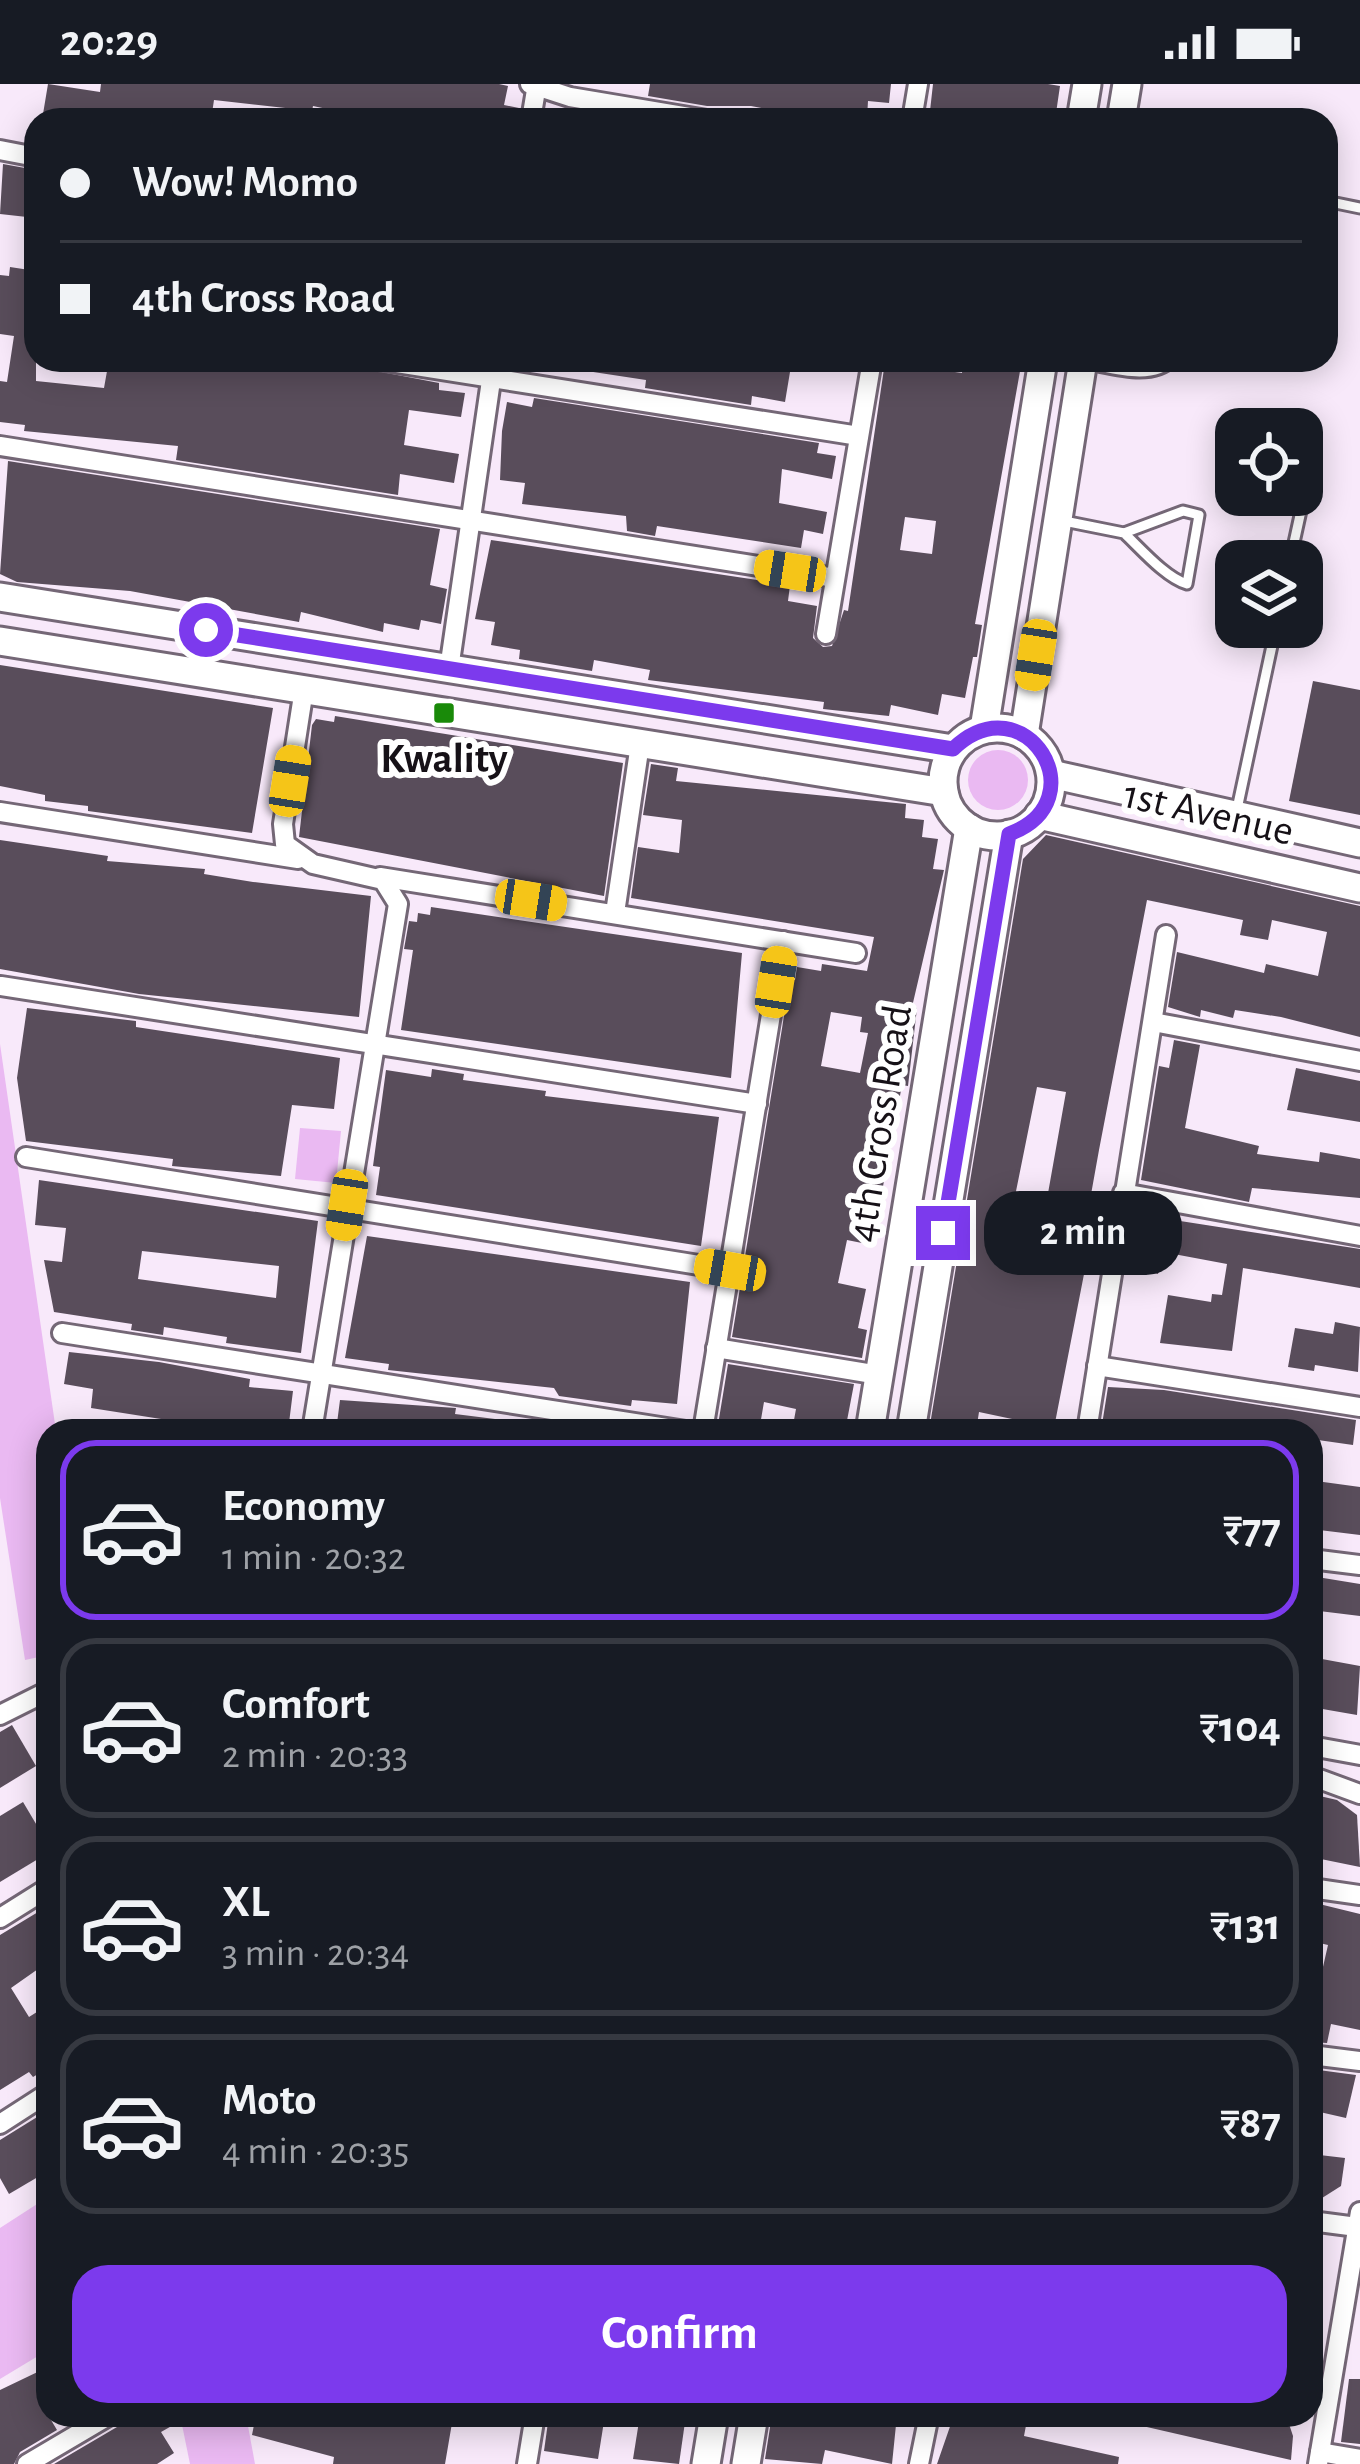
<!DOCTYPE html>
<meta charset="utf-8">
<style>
:root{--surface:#171b24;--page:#242831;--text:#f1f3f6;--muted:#9ea1a6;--line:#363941;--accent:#7c3aed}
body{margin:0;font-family:"Alegreya Sans",sans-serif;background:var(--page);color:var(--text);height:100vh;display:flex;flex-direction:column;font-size:45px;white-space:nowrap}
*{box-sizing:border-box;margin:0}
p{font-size:39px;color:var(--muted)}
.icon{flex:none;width:66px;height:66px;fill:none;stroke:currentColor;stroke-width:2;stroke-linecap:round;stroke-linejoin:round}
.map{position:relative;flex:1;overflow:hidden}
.details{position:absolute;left:36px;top:1335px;width:1287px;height:1008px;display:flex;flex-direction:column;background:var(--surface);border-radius:36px;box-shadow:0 6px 30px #0003}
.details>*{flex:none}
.banner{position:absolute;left:24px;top:24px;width:1314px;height:264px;border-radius:36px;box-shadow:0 6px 30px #0003;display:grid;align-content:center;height:264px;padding:0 36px;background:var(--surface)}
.fabs{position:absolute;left:1215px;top:324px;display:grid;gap:24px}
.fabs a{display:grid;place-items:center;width:108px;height:108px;border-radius:24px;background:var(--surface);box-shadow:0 6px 30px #0003;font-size:60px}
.end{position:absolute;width:54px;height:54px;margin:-27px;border:15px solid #7c3aed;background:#fff;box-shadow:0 0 0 6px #fff}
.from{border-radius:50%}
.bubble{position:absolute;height:84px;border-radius:36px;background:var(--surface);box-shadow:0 6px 30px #0003;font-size:39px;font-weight:700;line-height:84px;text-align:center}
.car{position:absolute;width:36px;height:72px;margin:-36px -18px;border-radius:15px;box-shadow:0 0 9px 3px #0007;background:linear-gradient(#f5c518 24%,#345 0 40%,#f5c518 0 76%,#345 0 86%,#f5c518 0)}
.banner b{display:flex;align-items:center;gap:42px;height:114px;font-size:45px}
.banner b+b{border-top:3px solid var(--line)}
.banner i{width:30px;height:30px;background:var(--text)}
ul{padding:21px 0 0;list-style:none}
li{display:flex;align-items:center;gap:36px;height:180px;margin:0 24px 18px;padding:0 12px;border:6px solid var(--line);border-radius:36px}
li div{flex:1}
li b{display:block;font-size:45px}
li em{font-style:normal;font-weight:700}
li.active{border-color:var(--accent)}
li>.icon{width:108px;height:108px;stroke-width:1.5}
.button{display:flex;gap:24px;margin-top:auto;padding:24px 36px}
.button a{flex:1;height:138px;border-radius:36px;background:var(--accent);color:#fff;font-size:48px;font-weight:700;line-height:138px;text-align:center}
.status{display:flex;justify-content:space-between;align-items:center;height:84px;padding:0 60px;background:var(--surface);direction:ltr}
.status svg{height:33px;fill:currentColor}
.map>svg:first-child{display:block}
.green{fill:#eab9f2}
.building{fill:#594d5b;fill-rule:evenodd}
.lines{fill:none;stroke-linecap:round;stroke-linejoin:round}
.lane-casing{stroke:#746776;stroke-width:15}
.street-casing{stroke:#746776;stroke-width:24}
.secondary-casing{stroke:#746776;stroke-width:33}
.lane{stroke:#fff;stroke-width:9}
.street{stroke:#fff;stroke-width:18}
.secondary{stroke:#fff;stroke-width:27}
.route{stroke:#7c3aed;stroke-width:15}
.poi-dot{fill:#198a09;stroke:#fff;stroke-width:4.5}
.labels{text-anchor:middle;stroke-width:12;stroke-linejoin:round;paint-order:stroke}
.poi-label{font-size:42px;font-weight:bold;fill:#161117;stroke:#fff}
.street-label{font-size:42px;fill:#161117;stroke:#fff}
</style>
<div class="status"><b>20:29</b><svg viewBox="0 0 49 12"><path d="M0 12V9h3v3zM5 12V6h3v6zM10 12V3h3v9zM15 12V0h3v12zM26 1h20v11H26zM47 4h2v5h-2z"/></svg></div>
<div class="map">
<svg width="1360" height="2380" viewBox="0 0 1360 2380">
<rect width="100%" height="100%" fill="#f8e9fa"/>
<g class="green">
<circle cx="998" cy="696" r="30"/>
<path d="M0,960L56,1347H48V1571L25,1576L0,1414Z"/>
<path d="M300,1044L341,1047L336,1099L295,1095Z"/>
<path d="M48,2113V2266L0,2295V2144Z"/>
<path d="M180,2331H246L255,2380H190Z"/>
</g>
<g class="building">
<path d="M48,0L100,8L101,0H499L508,2L504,21L519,24L518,36H379L313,22L312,27L214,16L211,36H42Z"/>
<path d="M650,0H891L889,19L868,17L867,34L826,29L825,36L751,22H707L648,12Z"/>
<path d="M933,0H1048L1060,2L1055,36L973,26V36H929Z"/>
<path d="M3,80L36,86V126L28,125L27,133L0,130Z"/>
<path d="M10,183L36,187V297L104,304L109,276H319L439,299V306L465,309L461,333L409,326L404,361L459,370L454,399L400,390L398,411L176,376L178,362L24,347L25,341L0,338V297L7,298L14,252L0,250V191L9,192Z"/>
<path d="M580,276H792L785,318L752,312L751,321L645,304L646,296L580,286Z"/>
<path d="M963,276H1022L975,540L982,541L977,573H973L965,614L942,610L938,631L891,621L889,632L823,625L824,618L648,596L650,586L594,576L592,587L519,575L520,566L491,561L495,538L475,535L491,456L790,501L788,517L817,522L813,554L823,563L832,562L844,526L848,527L885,278L962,289ZM905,433L936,437L932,470L900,466Z"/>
<path d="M534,314L819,359L817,369L836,372L832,395L782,385L779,419L827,428L823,450L804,446L801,464L657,442L655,452L627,447L626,432L522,420L525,399L500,396L502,347L507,318L532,323Z"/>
<path d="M8,377L440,445L430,501L447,505L441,540L421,536L419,546L384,539L383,548L301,528L299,538L130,507L17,498L0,490Z"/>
<path d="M0,581L273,624L252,749L88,727V722L45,717V711L0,702Z"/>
<path d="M1313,597L1360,606V731L1289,717Z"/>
<path d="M335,632L623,679L604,812L299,753L312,641L316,635L334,638Z"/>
<path d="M651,680L678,684L676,697L906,720L905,734L924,736L922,753L938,755L933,785L944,786L912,923L917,924L908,1002L902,1001L872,1161L847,1156L838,1199L866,1205L858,1244L867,1246L862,1274L732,1253L790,895L795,896L797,883L821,887L822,880L867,887L874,853L631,814L638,763L679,769L682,736L643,731ZM831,928L862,933L860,948L868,949L860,989L821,982Z"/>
<path d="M1046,751L1360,822V953L1281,933L1235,926L1233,934L1201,926L1200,933L1168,923L1177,868L1264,889L1266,880L1318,892L1327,848L1272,836L1268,856L1240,851L1243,836L1147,816L1099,1066L1083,1155L1089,1156L1085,1185L1054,1344L979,1328L976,1347H929L1023,775ZM1037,1003L1066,1008L1042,1143L1010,1137Z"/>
<path d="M0,756L108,772L107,777L205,785L204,790L253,798L371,812L359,933L139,910L0,885Z"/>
<path d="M431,823L742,869L731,994L401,946L413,866L404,865L409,837L417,838L418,829L430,831Z"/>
<path d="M27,924L136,937V943L340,974L334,1025L292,1021L281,1092L172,1082L173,1075L26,1057L17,994Z"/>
<path d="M1174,956L1200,961L1185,1044L1259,1062L1257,1070L1319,1078L1320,1068L1360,1075V1114L1252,1104L1249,1118L1141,1096L1159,982L1169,984Z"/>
<path d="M1296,984L1360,997V1038L1287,1026Z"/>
<path d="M432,985L464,990L463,996L546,1007L545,1012L719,1033L701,1162L376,1111L380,1083L373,1082L386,986L431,993Z"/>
<path d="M39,1096L318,1137L301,1269L226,1259L227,1253L164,1243L163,1251L131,1246L132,1240L54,1228L44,1176L62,1178L66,1144L35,1141ZM142,1167L279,1182L276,1214L138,1195Z"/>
<path d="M1135,1130L1360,1165V1204L1243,1184L1232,1267L1160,1259L1168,1211L1211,1218L1212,1210L1222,1211L1227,1180L1163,1168L1158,1190L1127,1184Z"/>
<path d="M367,1152L690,1198L677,1320L632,1316L631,1322L559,1312L554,1304L388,1286L389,1280L345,1274Z"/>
<path d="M1335,1238L1360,1243L1358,1288L1315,1281L1314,1287L1288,1283L1295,1244L1333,1250Z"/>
<path d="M69,1268L159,1278L250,1295L249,1303L293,1307L288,1347L212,1343L91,1324L93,1305L64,1300Z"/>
<path d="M728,1280L854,1300L845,1347H792L796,1325L764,1318L759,1347H717Z"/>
<path d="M1108,1303L1164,1306L1356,1336L1353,1361L1311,1355V1347L1139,1342L1138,1347H1101Z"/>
<path d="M340,1316L456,1324L455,1330L503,1336L502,1347H336Z"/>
<path d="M1316,1397L1360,1403V1451L1311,1445Z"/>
<path d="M1311,1492L1360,1500V1532L1311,1526Z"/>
<path d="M1311,1573L1360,1582L1357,1631L1311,1623Z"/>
<path d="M12,1641L36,1682L0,1704V1648Z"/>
<path d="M1311,1710L1337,1716L1357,1731L1360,1783L1311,1773Z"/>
<path d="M23,1718L48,1760V1769L0,1798V1732Z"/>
<path d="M1311,1818L1360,1830V1946L1331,1940L1327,1959L1311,1958V1894L1320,1896L1328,1861L1311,1857Z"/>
<path d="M48,1822V1878L11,1904L29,1933L48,1921V1984L33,1993L29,1988L0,2006V1851Z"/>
<path d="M1311,1985L1356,1991L1346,2034L1311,2026Z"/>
<path d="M42,2030L48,2041V2087L9,2110L0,2094V2056Z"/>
<path d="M1311,2070L1345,2074L1341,2102L1311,2121Z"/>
<path d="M48,2283V2331L57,2346L20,2368L14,2380H0V2306Z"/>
<path d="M1349,2295H1360V2360L1341,2358Z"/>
<path d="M123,2331H191L161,2348L174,2369L157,2380H54L117,2343Z"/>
<path d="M256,2331H383L452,2339L445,2380H333L334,2373L252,2351Z"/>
<path d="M549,2331H605L598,2375L544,2367Z"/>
<path d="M640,2331H686L679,2380L633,2375Z"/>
<path d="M772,2331H897L892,2380L825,2366L822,2380L765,2375Z"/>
<path d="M954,2331H1028L1024,2352L1119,2373L1118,2380H937Z"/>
<path d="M1126,2331H1286L1293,2352L1291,2376L1125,2338Z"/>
</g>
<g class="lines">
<defs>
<g id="lane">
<path d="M1326,117L1360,124"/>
<path d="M1088,280C1115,285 1153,297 1173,276"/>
<path d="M1064,437L1124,449L1183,427L1199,431L1187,500C1166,494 1141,465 1124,449"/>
<path d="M1290,477L1311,381"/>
<path d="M1237,725L1276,543"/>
</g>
<g id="street">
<path d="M530,0L570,13L707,36"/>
<path d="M531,36L537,0"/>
<path d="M912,36L918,0"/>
<path d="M0,66L36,73"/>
<path d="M378,276L859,352"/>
<path d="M0,362L835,494"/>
<path d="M826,550L872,276"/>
<path d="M449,585L494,276"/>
<path d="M304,605L283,740L285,760L313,780L383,796L398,820L312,1347"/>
<path d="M0,728L298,775"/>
<path d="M380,793L856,869"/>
<path d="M615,829L640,660"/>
<path d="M1,902L757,1020"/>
<path d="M1153,938L1360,977"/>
<path d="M26,1073L730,1186"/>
<path d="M1123,1109L1360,1152"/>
<path d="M62,1249L686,1347"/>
<path d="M716,1264L879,1291"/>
<path d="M1097,1282L1360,1323"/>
<path d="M703,1347L783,857"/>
<path d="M1087,1347L1166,851"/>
<path d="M1311,1475L1360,1481"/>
<path d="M0,1631L48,1607"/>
<path d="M1311,1662L1360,1671"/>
<path d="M1311,1692L1360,1710"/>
<path d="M1311,1804L1360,1811"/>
<path d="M0,1834L48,1804"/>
<path d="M1311,1971L1360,1977"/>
<path d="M0,2040L48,2009"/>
<path d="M1311,2137L1357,2143"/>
<path d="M1320,2368L1360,2375"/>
<path d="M27,2380L110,2331"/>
<path d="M527,2380L535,2331"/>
<path d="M919,2380L929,2331"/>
<path d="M1318,2380L1360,2128"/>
</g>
<g id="secondary">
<path d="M1081,36L1087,0"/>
<path d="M1121,36L1127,0"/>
<path d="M0,513L953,665"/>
<path d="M0,557L944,708"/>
<circle cx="997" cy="698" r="54"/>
<path d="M984,645L1043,276"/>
<path d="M1024,651L1083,276"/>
<path d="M1051,690L1360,759"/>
<path d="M1039,731L1360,804"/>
<path d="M870,1347L969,744"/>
<path d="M911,1347L1009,750"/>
<path d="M706,2380L714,2331"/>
<path d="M746,2380L754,2331"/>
</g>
</defs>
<use href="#lane" class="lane-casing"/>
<use href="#street" class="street-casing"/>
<use href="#secondary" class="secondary-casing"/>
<use href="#lane" class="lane"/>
<use href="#street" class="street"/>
<use href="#secondary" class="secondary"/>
</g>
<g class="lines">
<path class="route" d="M206,546L953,665C1025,596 1100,717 1009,750L943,1149"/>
</g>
<rect class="poi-dot" x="432" y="617" width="24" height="24" rx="6"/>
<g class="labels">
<g class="poi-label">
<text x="444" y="688">Kwality</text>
</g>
<g class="street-label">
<text transform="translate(1209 727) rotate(13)" y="15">1st Avenue</text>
<text transform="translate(878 1039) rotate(-81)" y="15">4th Cross Road</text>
</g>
</g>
</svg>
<div class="fabs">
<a><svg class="icon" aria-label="locate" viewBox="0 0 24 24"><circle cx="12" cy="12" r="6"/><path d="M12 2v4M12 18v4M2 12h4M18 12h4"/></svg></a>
<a><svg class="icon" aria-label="layers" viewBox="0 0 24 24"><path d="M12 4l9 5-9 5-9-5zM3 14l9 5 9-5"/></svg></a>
</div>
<i class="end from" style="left:206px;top:546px"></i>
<i class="end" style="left:943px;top:1149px"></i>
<div class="bubble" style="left:984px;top:1107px;width:198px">2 min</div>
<i class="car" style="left:790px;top:487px;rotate:279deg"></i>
<i class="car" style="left:1036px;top:571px;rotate:189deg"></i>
<i class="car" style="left:290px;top:697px;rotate:9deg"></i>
<i class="car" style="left:531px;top:816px;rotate:99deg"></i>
<i class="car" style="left:776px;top:898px;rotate:9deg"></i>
<i class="car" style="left:347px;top:1121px;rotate:189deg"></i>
<i class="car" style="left:730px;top:1186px;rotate:280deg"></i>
<div class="banner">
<b><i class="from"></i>Wow! Momo</b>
<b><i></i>4th Cross Road</b>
</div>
<section class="details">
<ul>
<li class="active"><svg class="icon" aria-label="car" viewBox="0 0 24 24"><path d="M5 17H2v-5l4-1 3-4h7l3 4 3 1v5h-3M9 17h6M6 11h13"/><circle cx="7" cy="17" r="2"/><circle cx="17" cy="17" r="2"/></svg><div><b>Economy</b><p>1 min · 20:32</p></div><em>₹77</em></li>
<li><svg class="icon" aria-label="car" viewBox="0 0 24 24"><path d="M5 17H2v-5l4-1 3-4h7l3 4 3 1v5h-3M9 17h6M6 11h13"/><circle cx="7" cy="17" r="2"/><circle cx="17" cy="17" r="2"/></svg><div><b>Comfort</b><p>2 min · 20:33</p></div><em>₹104</em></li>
<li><svg class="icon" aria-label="car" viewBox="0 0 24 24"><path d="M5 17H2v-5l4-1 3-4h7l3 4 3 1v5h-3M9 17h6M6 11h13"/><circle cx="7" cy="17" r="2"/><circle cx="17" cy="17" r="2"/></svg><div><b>XL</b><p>3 min · 20:34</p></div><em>₹131</em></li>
<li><svg class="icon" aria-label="car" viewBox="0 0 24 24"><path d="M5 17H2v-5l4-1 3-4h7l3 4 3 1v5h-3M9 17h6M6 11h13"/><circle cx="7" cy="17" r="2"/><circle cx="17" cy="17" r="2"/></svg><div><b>Moto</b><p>4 min · 20:35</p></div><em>₹87</em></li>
</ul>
<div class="button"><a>Confirm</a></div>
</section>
</div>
